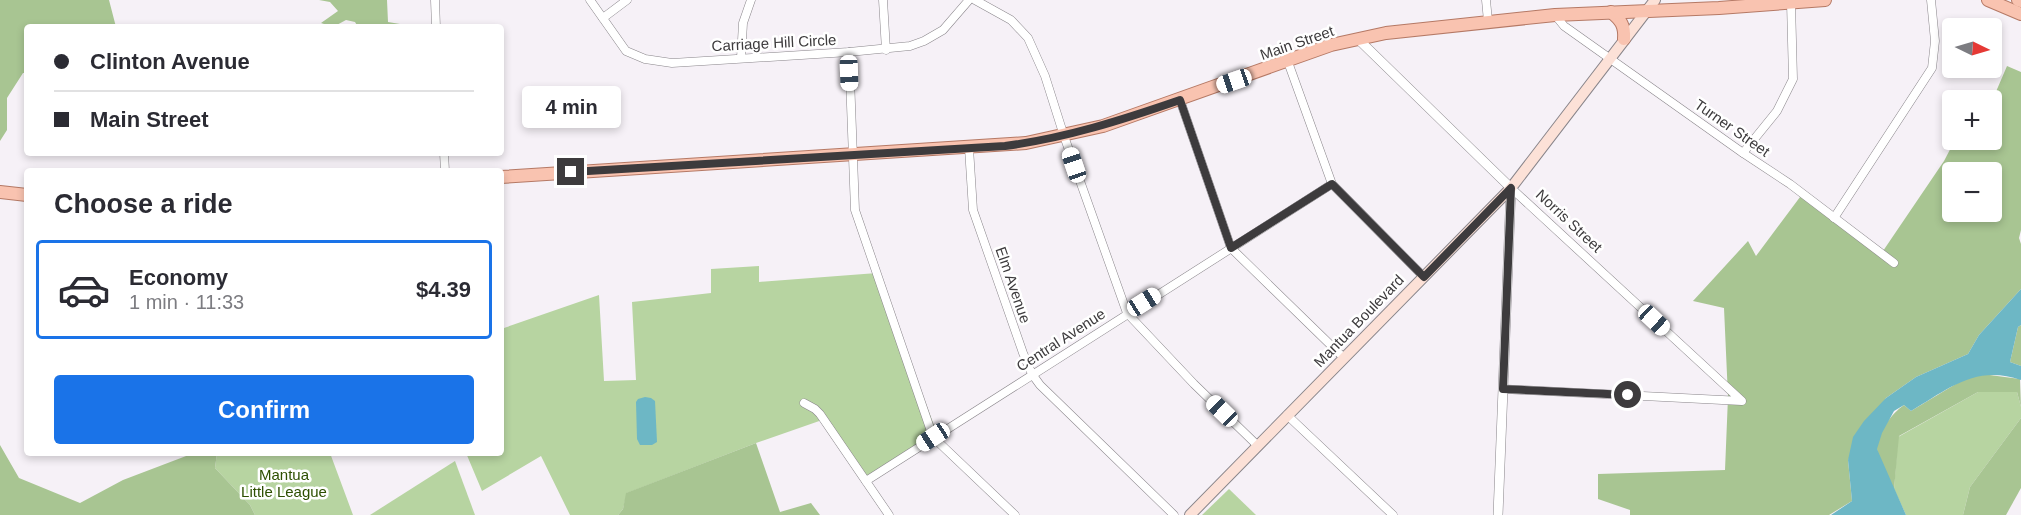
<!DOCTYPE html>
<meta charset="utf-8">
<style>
:root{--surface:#fff;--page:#f2f2f3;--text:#2b2b33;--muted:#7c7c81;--line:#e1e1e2;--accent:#1a73e8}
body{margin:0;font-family:Arial,sans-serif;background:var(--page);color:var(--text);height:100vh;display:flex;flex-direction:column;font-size:22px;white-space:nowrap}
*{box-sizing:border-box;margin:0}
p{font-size:20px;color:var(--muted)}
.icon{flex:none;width:33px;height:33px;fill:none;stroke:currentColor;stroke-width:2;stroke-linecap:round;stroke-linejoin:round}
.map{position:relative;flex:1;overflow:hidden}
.details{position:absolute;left:24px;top:168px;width:480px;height:288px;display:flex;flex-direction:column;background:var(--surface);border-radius:6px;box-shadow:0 3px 9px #0003}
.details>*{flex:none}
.top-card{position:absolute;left:24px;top:24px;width:480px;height:132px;border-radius:6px;box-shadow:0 3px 9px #0003;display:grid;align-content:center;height:132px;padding:0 30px;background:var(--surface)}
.needle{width:39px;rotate:95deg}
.tools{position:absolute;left:1942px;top:18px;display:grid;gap:12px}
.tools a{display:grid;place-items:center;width:60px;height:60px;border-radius:6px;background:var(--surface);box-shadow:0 3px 9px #0003;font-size:30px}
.end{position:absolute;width:27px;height:27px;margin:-14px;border:8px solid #3d3b3d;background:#fff;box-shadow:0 0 0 3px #fff}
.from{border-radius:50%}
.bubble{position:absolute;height:42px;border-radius:6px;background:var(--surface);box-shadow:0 3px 9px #0003;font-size:20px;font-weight:700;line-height:42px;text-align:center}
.car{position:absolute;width:18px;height:36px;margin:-18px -9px;border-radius:8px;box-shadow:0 0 4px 2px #0007;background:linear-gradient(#fff 24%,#345 0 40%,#fff 0 76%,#345 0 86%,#fff 0)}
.top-card b{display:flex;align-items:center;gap:21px;height:57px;font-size:22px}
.top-card b+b{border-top:2px solid var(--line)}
.top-card i{width:15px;height:15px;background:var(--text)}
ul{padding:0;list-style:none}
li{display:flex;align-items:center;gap:18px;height:99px;margin:0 12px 9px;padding:0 18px;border:3px solid transparent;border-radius:6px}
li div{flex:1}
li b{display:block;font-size:22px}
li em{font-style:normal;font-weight:700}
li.current{border-color:var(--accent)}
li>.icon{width:54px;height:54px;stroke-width:1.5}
h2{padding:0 30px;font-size:27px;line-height:72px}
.cta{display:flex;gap:12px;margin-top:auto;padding:12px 30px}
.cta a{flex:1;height:69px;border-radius:6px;background:var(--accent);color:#fff;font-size:24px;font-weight:700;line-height:69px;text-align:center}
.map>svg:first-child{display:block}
.green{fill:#b7d4a1}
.forest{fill:#a8c592;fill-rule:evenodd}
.water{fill:#6db7c5}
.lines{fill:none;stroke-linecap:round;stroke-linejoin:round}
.minor-casing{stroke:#89858a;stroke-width:9}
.tertiary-casing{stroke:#89858a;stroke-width:10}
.secondary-casing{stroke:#89858a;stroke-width:12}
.primary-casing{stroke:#b57965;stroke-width:14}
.minor{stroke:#fff;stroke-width:8}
.tertiary{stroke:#fff;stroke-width:9}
.secondary{stroke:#fce1d7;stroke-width:10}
.primary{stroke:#f9c3b0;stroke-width:12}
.route{stroke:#3d3b3d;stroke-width:8}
.labels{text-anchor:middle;stroke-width:5;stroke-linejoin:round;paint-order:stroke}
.street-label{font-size:15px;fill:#3d3b3d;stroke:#fff}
.park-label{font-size:15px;fill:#2d4f01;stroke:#fff}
</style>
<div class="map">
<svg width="2021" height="515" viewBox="0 0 2021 515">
<rect width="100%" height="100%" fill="#f6f1f7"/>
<g class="green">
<path d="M759,266V282L877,273L938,436L868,479L825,419L756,443L627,493L623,509L618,515H570L541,456L482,491L466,453H501V329L599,295L604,381L636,380L632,302L711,293V269Z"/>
<path d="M1978,392H2017L2021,407V418L1970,487L1963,515H1906L1894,489L1898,437Z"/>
<path d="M217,453H330L353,515H255L250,505L215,468Z"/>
<path d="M455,461L475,515H370Z"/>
<path d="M1229,489L1256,515H1202Z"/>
</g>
<g class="forest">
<path d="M0,0H109L116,27H27V73H23L7,98V130L0,141Z"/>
<path d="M319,0H387L388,22L418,27H358L355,22L346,20L333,27L321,23L338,11L330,2Z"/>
<path d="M2007,66L2021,72V230L2019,238L2021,244V289L1979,335L1968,354L1916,377L1886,398L1848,460L1852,501L1829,515H1630V510L1598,499V474L1725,470L1728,397L1724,308L1693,301L1748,241L1756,256L1803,193L1883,251L1944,161L1955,140H1964L1974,143L1976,140H1992V101ZM1953,172H1992V212H1953Z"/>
<path d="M2021,325V366L2010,362L2018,327Z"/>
<path d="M1982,374L2020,379L2021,407L2017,392H1978L1899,436L1894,489C1890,479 1877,458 1877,449C1877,433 1892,413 1904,405L1911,411L1964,379Z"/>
<path d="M2021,418V488L2006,515H1963L1970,487Z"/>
<path d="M756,443L780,512L811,503L820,515H618L623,509L626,493Z"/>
<path d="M0,445L19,478L80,503L123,480L194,453H217L215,468L250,505L255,515H0Z"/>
</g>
<g class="water">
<path d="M2021,289V325L2018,327L2010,362L2021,366V380C1976,364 1948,389 1911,411L1904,405L1894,411L1882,433L1877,449L1906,515H1831L1852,501L1848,460L1853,437L1864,421L1886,398L1916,377L1968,354L1979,335Z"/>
<path d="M645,397L651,398L655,401L657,442L652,445H640L637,439L636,402L638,399Z"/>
</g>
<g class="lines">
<defs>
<g id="minor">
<path d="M435,0L436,27"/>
<path d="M590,0L626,51L645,59L672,63L849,52L910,46L924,41L943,30L969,0"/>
<path d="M883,0L886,50"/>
<path d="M975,0L1011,20L1028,38L1045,76L1064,136L1127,313L1194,384L1258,446"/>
<path d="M1486,0L1488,21"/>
<path d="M1555,15L1564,26L1743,153L1790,184L1894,263"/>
<path d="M603,18L627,0"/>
<path d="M849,52L855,210L933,437L1015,515"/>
<path d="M741,58L743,23L751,0"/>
<path d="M1288,62L1332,184L1424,277"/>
<path d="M1180,100L1231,248L1344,358"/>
<path d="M969,148L973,210L1023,353L1032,374L1040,385L1174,515"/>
<path d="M444,153L445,171"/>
<path d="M1743,153L1777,111L1793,79L1791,3"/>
<path d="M1834,218L1932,68L1935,41L1931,0"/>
<path d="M1503,389L1742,401L1511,188"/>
<path d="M804,403L815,409L820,414L889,515"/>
<path d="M1287,415L1393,515"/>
<path d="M866,481L1332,184"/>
</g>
<path id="tertiary" d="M1358,39L1511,188L1498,515"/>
<path id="secondary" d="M1190,515L1511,188L1655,0"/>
<g id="primary">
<path d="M1988,0L2021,14"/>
<path d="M2018,0L2021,1"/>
<path d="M1611,12C1621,20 1625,26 1624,39"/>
<path d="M501,177L1026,143L1103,126L1331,45L1386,33L1555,15L1719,8L1825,0"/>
<path d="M0,192L27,195"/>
</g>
</defs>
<use href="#minor" class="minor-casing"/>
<use href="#tertiary" class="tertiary-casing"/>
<use href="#secondary" class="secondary-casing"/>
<use href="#primary" class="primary-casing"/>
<use href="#minor" class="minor"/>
<use href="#tertiary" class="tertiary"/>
<use href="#secondary" class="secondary"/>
<use href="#primary" class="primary"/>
</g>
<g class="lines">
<path class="route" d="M571,172L1005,146C1066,138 1122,120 1180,100L1231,248L1332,184L1424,277L1511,188L1503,389L1628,395"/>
</g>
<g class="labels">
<g class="street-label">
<text transform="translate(774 43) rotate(-3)" y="5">Carriage Hill Circle</text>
<text transform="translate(1297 43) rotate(-19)" y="5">Main Street</text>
<text transform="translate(1732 128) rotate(35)" y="5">Turner Street</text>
<text transform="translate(1569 221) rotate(43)" y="5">Norris Street</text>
<text transform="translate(1013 285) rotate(71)" y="5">Elm Avenue</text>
<text transform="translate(1359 321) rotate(-46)" y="5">Mantua Boulevard</text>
<text transform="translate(1061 340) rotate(-33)" y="5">Central Avenue</text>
</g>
<g class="park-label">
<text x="284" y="480">Mantua<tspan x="284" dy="17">Little League</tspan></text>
</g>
</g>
</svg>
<div class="tools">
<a><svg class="needle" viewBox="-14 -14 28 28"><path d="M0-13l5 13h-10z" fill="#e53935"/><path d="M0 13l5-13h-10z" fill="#7c7c81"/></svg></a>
<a>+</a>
<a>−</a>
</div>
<i class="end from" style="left:1628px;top:395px"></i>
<i class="end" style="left:571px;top:172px"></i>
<div class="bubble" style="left:522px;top:86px;width:99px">4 min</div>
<i class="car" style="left:849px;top:73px;rotate:178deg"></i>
<i class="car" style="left:1234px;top:81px;rotate:251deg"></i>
<i class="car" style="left:1074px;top:165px;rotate:341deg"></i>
<i class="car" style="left:1144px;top:302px;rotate:58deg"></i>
<i class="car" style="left:1654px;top:320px;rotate:133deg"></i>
<i class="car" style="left:1222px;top:411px;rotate:314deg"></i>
<i class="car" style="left:933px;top:437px;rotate:237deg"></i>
<div class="top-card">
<b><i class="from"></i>Clinton Avenue</b>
<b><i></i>Main Street</b>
</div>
<section class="details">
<h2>Choose a ride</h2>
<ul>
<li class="current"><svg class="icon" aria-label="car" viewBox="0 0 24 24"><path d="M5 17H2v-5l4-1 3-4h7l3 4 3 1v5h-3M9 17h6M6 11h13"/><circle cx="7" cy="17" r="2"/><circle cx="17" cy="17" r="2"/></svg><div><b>Economy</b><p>1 min · 11:33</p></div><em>$4.39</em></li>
</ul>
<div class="cta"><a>Confirm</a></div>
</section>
</div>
